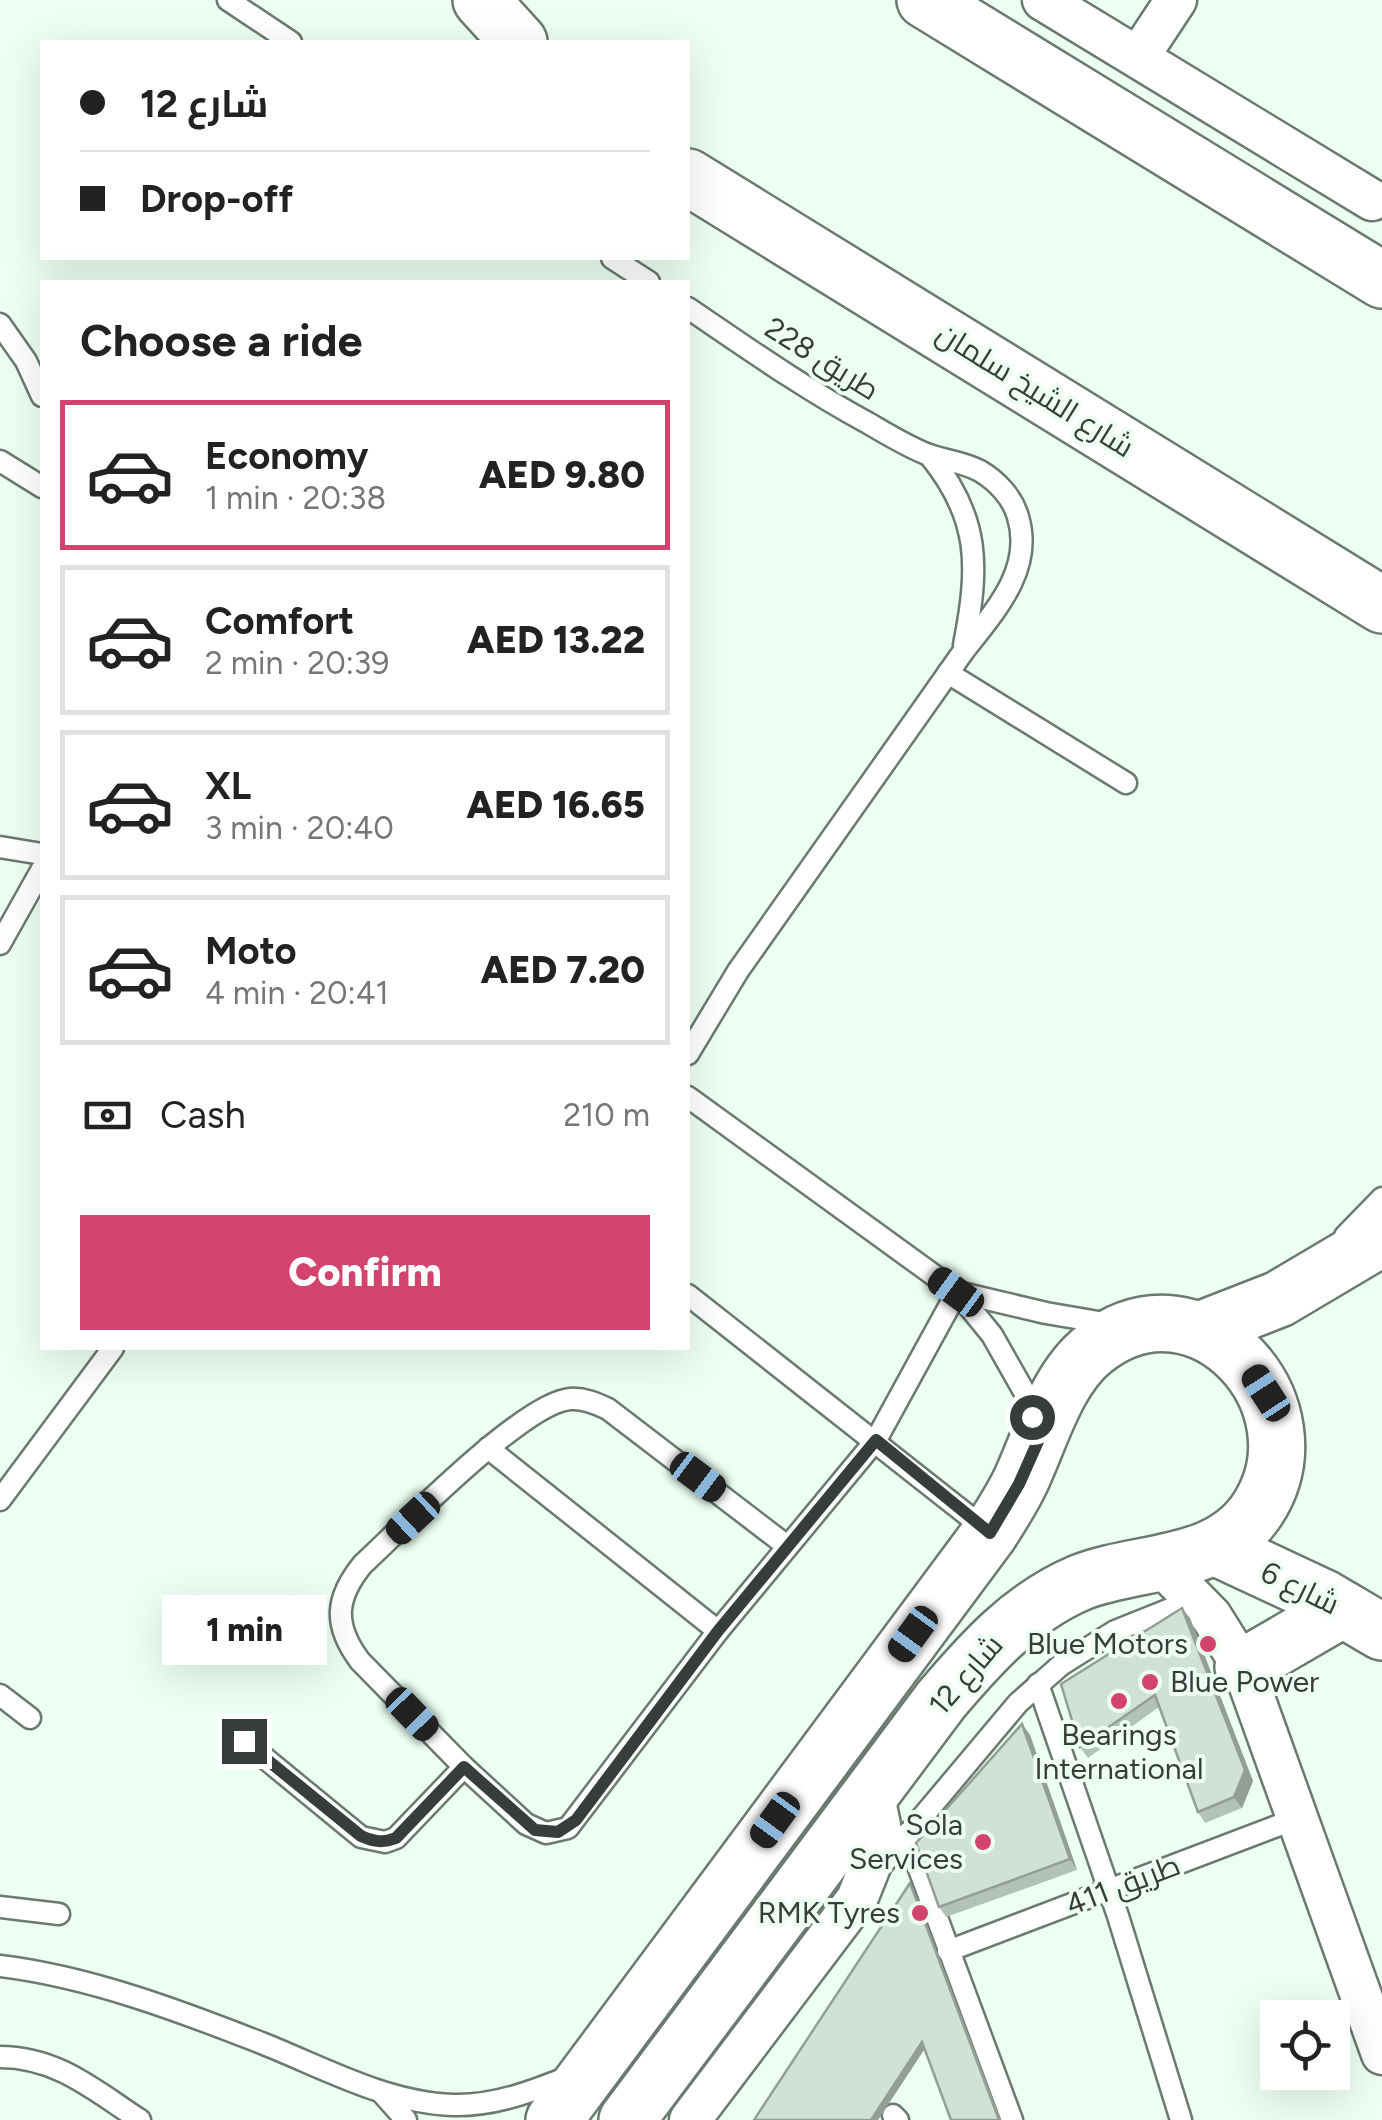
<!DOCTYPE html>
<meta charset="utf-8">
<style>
:root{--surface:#fff;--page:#f2f2f2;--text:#222;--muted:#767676;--line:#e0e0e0;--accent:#d2446e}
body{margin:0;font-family:Figtree,Cairo,sans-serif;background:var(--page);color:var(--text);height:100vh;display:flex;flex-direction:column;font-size:38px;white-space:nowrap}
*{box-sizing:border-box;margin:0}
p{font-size:32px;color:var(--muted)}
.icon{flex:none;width:55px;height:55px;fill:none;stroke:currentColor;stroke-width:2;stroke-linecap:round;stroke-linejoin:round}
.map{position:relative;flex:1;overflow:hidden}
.panel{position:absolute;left:40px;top:280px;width:650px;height:1070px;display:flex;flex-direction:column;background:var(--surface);border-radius:0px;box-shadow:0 10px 40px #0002}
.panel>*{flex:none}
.hud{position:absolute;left:40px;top:40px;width:650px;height:220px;border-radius:0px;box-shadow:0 10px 40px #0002;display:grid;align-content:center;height:220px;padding:0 40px;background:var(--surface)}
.fabs{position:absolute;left:1260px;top:2000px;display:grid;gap:20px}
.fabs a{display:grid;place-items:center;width:90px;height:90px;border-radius:0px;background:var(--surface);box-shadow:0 10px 40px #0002;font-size:50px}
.end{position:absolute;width:45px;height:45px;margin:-22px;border:12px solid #373e3a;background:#fff;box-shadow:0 0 0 5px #fff}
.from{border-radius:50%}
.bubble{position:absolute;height:70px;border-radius:0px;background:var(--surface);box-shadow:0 10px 40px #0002;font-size:32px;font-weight:800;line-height:70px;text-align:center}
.car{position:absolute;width:30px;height:60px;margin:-30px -15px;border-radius:12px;box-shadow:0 0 8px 2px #0007;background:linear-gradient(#222 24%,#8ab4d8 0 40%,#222 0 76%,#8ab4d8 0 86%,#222 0)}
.hud b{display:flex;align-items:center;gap:35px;height:95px;font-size:38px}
.hud b+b{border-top:2px solid var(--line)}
.hud i{width:25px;height:25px;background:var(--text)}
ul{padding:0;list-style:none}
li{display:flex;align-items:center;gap:30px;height:150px;margin:0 20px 15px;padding:0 20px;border:5px solid var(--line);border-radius:0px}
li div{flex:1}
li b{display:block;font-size:38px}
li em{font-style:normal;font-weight:800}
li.selected{border-color:var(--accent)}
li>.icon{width:90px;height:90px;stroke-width:1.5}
h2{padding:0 40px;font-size:45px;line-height:120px}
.pay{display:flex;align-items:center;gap:25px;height:110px;padding:0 40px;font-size:38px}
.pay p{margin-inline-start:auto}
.primary-button{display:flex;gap:20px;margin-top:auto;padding:20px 40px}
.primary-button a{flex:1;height:115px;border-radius:0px;background:var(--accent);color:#fff;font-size:40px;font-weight:800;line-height:115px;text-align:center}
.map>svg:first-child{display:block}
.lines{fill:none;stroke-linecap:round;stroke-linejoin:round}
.lane-casing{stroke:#6a7a70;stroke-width:25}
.street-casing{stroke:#6a7a70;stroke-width:45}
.secondary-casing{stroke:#6a7a70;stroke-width:60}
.primary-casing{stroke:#6a7a70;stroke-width:60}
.lane{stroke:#fff;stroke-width:20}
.street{stroke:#fff;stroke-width:40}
.secondary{stroke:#fff;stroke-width:55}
.primary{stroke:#fff;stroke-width:55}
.wall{fill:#b3c2b8}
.shaded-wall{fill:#929e96}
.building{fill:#d0e2d6;stroke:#929e96;stroke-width:2.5}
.route{stroke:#373e3a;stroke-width:12}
.poi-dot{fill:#d2446e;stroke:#ecfff2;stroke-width:4}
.labels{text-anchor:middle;stroke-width:8;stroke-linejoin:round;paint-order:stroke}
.street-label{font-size:30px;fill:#373e3a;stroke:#ecfff2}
.poi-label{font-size:30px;fill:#373e3a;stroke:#ecfff2;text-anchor:end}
</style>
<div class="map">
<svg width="1382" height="2120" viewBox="0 0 1382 2120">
<rect width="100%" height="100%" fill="#ecfff2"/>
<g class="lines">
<defs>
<g id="lane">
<path d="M228,0L291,42"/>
<path d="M612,258L649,282"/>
<path d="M688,308C747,348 805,389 868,423C887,434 908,447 929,455C946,461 964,462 980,471C997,481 1013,498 1018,517C1034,570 994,612 963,652L738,971L688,1054"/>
<path d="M0,324L26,361L42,396"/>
<path d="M929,455C981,518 979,568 964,645"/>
<path d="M0,461L42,487"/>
<path d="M948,673L1126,783"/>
<path d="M0,847L42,854"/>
<path d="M0,944L42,869"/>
<path d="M688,1097L957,1292L992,1335L1026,1395L1033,1420"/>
<path d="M1345,1236L1382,1198"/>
<path d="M957,1292L1046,1313L1116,1325"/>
<path d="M688,1295L989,1532"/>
<path d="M488,1448L718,1631"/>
<path d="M0,1500L113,1348"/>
<path d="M787,1546L608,1409C596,1403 584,1398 570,1399C523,1403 402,1528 363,1564C335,1598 333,1625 360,1661L464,1767L526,1824L546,1833L568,1828L718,1631L876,1440L957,1292"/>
<path d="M1038,1684L1118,1916L1181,2120"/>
<path d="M0,1695L30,1718"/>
<path d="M244,1741L361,1837L385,1842L396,1838L464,1767"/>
<path d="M906,1834L1012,2120"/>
<path d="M882,1865L1018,1703L1061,1665L1115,1631L1195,1599"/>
<path d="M0,1907L59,1914"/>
<path d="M948,1951L1298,1818"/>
<path d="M0,1966C90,1977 180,2011 264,2044C324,2068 387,2103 453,2105C495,2106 533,2091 571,2076"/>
<path d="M0,2057C57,2057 94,2090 140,2120"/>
<path d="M382,2093L406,2120"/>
<path d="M893,2115L898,2120"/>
</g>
<g id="street">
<path d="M1043,0L1372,200"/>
<path d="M1139,56L1176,0"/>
<path d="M1159,1563L1211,1616L1243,1667L1382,2054"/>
<path d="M690,2120L857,1899L877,1849L880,1825L873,1792"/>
</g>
<g id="secondary">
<path d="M1202,1329L1279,1299L1382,1238"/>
<path d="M1215,1547L1324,1598L1382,1632"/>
<path d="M1243,1667L1343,1609"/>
<path d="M554,2120L990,1533C1001,1516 1012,1499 1021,1480C1041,1437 1056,1379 1094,1349C1199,1265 1326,1406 1257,1510C1218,1569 1138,1559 1079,1583C1021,1608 981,1653 941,1700L627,2120"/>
</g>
<g id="primary">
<path d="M481,0L519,42"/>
<path d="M925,0L1382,280"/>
<path d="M688,177L1382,605"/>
</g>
</defs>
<use href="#lane" class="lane-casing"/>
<use href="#street" class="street-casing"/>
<use href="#secondary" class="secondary-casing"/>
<use href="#primary" class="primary-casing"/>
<use href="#lane" class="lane"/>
<use href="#street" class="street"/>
<use href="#secondary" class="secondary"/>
<use href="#primary" class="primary"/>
</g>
<g class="wall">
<path d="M1190,1618L1253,1781L1242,1808L1205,1823L1198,1812L1159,1707L1088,1758L1080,1747Z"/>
<path d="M1022,1724L1030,1735L1077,1870L946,1917L939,1907Z"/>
</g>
<g class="shaded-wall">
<path d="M1182,1608L1190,1618L1253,1781L1242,1808L1234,1797Z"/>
<path d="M1022,1724L1030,1735L1077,1870L1070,1859Z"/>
<path d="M910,1883L913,1888L1001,2120H999Z"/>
<path d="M922,2042L926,2047L878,2120H871Z"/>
</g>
<g class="building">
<path d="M1182,1608L1245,1770L1234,1797L1198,1812L1155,1695L1080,1747L1061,1684Z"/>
<path d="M1022,1724L1070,1859L939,1907L916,1843Z"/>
<path d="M910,1883L999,2120H951L922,2042L871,2120H754Z"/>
</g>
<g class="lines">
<path class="route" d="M244,1741L361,1836C375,1842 383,1843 396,1838L464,1767L535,1830L558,1832L576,1820L718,1631L876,1440L990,1533L1019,1484L1039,1439L1032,1417"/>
</g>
<g class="poi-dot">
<circle cx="1208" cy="1644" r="10"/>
<circle cx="1150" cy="1682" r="10"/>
<circle cx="1119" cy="1701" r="10"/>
<circle cx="983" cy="1842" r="10"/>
<circle cx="920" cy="1913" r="10"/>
</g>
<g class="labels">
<g class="street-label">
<text transform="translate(822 359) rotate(32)" y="10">طريق 228</text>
<text transform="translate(1035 390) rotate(32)" y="10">شارع الشيخ سلمان</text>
<text transform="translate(1300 1588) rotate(26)" y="10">شارع 6</text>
<text transform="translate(966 1675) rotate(-49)" y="10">شارع 12</text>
<text transform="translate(1123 1885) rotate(-21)" y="10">طريق 411</text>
</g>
<g class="poi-label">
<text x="1188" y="1654">Blue Motors</text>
<text x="1170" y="1692" text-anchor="start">Blue Power</text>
<text x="1119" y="1745" text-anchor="middle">Bearings<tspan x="1119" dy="34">International</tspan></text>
<text x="963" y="1835">Sola<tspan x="963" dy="34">Services</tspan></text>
<text x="900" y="1923">RMK Tyres</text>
</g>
</g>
</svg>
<div class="fabs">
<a><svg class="icon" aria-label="locate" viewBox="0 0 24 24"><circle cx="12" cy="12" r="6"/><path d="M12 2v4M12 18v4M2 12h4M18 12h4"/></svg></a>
</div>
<i class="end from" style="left:1032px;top:1417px"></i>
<i class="end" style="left:244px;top:1741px"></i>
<div class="bubble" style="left:162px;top:1595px;width:165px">1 min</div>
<i class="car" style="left:956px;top:1292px;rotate:306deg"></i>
<i class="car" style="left:1266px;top:1393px;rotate:327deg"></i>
<i class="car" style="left:698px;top:1477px;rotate:127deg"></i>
<i class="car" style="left:413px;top:1518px;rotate:227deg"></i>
<i class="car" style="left:913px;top:1634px;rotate:216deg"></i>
<i class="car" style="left:412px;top:1714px;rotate:136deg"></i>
<i class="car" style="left:775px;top:1820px;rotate:216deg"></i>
<div class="hud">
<b><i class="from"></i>شارع 12</b>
<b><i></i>Drop-off</b>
</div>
<section class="panel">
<h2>Choose a ride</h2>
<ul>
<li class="selected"><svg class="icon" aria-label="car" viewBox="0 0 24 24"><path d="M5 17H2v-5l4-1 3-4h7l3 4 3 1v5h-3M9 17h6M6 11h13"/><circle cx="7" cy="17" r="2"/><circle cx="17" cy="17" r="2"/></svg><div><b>Economy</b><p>1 min · 20:38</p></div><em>AED 9.80</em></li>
<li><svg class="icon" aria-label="car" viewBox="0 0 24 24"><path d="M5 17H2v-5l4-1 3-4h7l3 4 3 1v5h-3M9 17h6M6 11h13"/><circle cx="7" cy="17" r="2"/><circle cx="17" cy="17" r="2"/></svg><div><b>Comfort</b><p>2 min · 20:39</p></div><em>AED 13.22</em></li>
<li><svg class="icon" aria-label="car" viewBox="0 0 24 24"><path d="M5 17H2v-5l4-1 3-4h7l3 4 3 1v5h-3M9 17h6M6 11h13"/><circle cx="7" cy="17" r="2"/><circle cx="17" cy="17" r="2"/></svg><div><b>XL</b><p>3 min · 20:40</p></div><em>AED 16.65</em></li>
<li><svg class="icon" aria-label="car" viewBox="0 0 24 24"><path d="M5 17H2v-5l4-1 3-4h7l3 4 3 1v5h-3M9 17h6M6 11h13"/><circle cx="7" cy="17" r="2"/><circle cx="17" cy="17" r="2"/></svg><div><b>Moto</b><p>4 min · 20:41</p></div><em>AED 7.20</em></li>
</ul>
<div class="pay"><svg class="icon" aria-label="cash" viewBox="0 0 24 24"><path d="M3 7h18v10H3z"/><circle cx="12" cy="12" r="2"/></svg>Cash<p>210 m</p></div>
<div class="primary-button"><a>Confirm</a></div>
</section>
</div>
